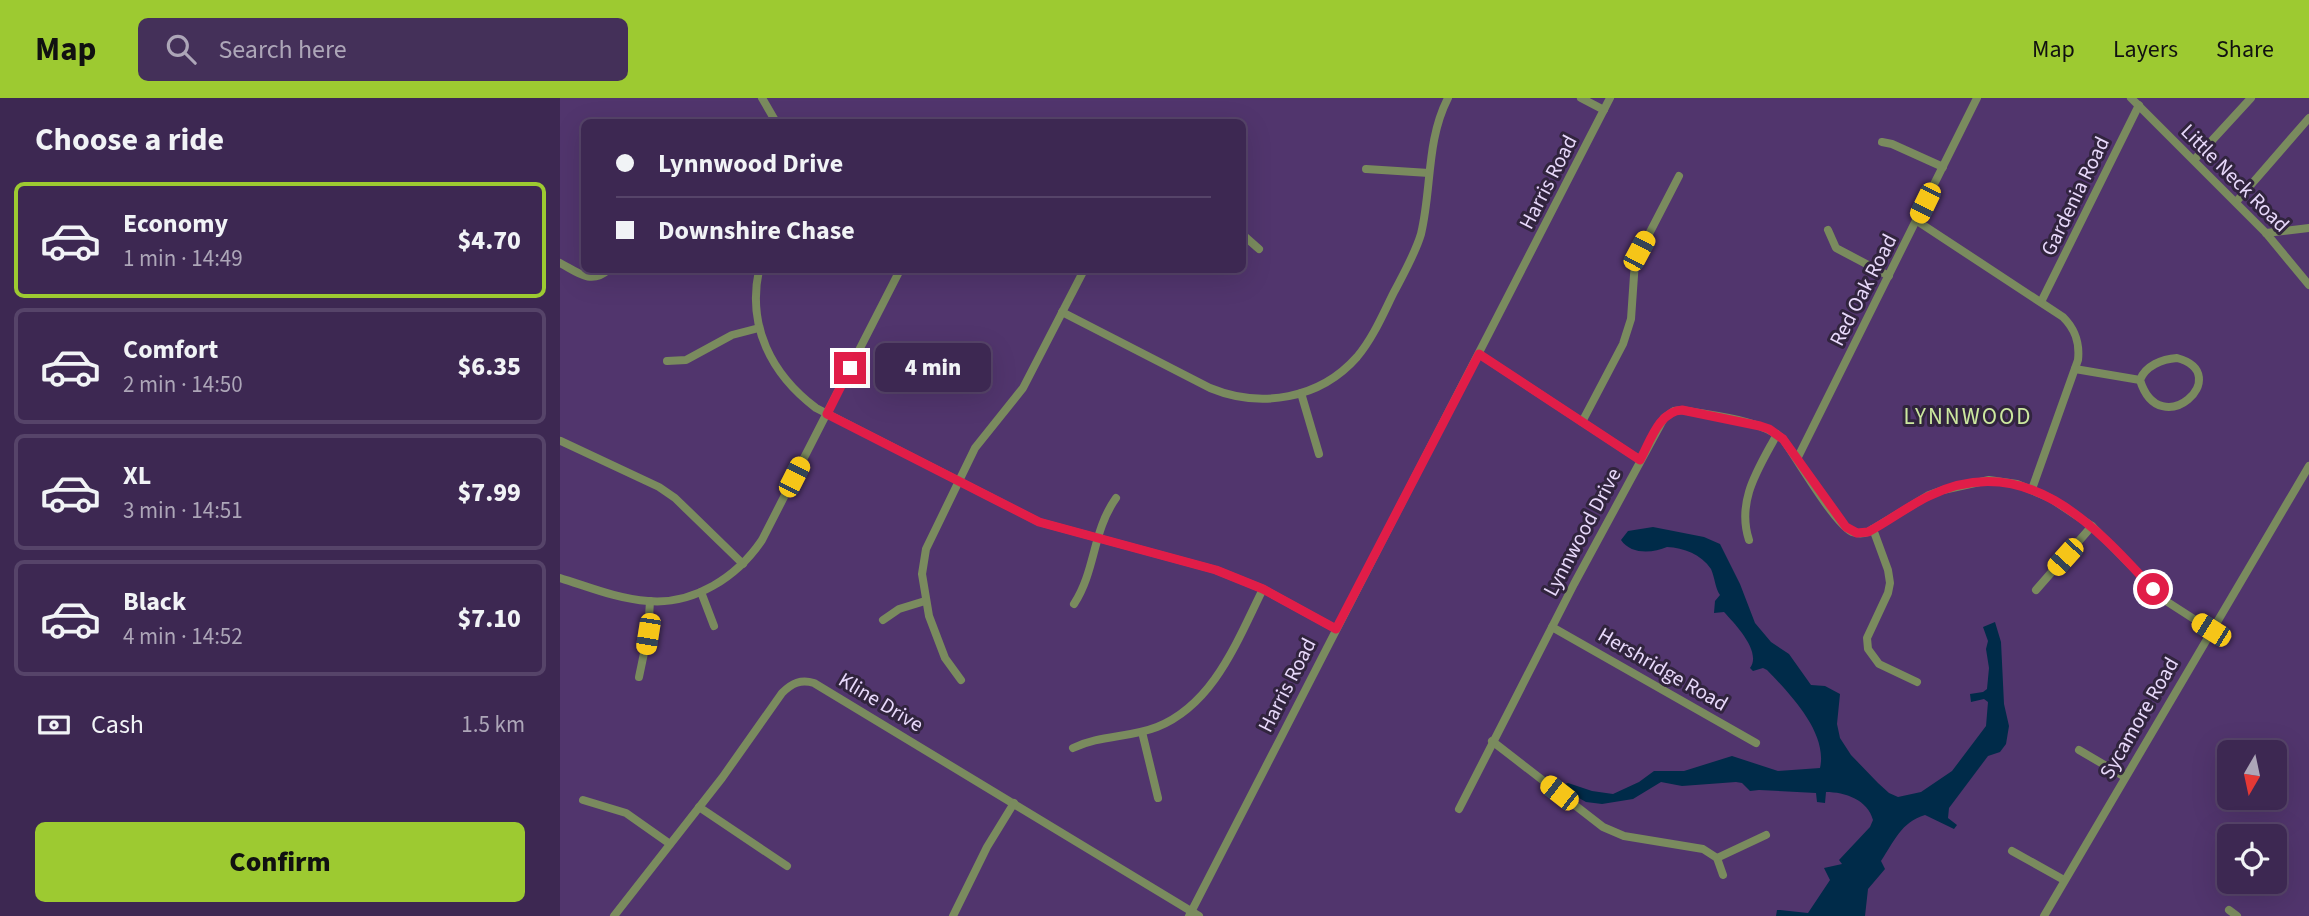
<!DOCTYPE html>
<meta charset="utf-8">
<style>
:root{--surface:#3d2852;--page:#443059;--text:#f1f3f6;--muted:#ada6b8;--line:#564469;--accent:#9dca31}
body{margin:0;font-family:"Source Sans 3",sans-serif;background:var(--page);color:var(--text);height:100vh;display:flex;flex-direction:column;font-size:26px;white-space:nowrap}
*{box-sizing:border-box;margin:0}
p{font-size:23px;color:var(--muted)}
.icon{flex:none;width:38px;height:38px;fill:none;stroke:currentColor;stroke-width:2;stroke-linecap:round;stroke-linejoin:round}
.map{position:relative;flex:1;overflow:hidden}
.drawer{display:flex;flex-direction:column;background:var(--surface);width:560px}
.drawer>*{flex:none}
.hud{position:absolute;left:21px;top:21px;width:665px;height:154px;border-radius:10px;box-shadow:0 7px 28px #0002,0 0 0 2px var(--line);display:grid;align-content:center;height:154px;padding:0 35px;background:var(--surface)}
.needle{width:46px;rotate:189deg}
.fabs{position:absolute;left:1657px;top:642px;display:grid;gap:14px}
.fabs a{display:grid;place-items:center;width:70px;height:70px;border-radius:10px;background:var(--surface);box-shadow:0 7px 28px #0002,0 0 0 2px var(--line);font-size:35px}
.end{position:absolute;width:32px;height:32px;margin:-16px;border:9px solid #e11d48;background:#fff;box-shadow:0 0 0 4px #fff}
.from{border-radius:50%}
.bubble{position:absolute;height:49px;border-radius:10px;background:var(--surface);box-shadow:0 7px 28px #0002,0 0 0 2px var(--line);font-size:23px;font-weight:800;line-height:49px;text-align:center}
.car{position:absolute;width:21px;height:42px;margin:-21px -10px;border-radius:9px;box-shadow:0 0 5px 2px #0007;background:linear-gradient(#f5c518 24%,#345 0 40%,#f5c518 0 76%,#345 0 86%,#f5c518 0)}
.hud b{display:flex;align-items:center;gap:24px;height:66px;font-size:26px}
.hud b+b{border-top:2px solid var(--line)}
.hud i{width:18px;height:18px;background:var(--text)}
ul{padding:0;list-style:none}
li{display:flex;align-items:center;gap:21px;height:116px;margin:0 14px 10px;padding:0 21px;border:4px solid var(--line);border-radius:10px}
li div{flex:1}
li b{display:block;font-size:26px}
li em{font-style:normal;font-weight:800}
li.on{border-color:var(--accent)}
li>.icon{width:63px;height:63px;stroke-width:1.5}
h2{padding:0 35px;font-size:32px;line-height:84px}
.pay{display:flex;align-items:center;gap:18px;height:77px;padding:0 35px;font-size:26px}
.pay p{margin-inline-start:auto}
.cta{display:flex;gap:14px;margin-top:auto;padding:14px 35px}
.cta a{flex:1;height:80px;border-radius:10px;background:var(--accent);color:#111;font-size:28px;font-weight:800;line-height:80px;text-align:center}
header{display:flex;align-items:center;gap:42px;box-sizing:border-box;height:98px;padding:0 35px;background:var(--accent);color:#111}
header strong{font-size:33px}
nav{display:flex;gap:38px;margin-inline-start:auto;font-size:24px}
.search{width:490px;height:63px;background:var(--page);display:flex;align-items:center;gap:18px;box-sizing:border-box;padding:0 24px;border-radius:10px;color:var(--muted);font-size:26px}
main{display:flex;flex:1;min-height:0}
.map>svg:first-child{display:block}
.water{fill:#002b49}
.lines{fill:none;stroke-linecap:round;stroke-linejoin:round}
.minor{stroke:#7a8b5e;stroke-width:8}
.route{stroke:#e11d48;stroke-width:9}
.labels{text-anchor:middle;stroke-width:6;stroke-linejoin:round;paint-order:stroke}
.street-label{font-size:21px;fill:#e8d9fb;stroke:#31243e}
.neighbourhood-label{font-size:23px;letter-spacing:2px;fill:#cce89f;stroke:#31243e}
</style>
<header>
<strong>Map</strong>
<div class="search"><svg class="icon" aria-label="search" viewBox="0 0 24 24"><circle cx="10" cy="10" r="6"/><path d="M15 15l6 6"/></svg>Search here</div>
<nav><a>Map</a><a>Layers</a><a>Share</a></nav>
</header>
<main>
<section class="drawer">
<h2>Choose a ride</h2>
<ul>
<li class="on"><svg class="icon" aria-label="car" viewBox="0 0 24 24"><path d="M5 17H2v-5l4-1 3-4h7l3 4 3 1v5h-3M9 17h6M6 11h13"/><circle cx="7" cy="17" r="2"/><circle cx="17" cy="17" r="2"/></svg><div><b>Economy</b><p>1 min · 14:49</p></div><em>$4.70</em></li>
<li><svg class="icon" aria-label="car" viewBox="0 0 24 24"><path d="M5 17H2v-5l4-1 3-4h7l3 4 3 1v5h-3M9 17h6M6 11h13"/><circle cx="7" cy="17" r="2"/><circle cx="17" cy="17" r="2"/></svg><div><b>Comfort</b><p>2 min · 14:50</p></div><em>$6.35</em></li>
<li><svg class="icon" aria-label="car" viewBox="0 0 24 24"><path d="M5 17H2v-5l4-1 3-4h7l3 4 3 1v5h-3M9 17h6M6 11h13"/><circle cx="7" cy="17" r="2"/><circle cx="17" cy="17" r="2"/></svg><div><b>XL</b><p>3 min · 14:51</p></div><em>$7.99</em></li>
<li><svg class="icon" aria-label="car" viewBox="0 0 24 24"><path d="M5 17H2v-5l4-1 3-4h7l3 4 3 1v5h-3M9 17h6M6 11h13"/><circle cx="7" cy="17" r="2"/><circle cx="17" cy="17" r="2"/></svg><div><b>Black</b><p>4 min · 14:52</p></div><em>$7.10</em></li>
</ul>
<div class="pay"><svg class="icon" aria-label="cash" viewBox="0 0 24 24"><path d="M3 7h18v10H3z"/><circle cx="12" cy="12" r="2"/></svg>Cash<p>1.5 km</p></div>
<div class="cta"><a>Confirm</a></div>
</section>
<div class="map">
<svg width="1749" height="818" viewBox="0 0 1749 818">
<rect width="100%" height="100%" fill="#51356d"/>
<path class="water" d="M1093,429L1144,439L1160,446L1180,486L1195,525L1211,544L1229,556L1251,587L1265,588L1280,596L1277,626L1280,640L1291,657L1318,685L1329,695L1338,699L1361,694L1392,673L1426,628L1428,604L1424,601L1411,604L1410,596L1423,594L1427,591L1429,570L1426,551L1428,543L1423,529L1435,524L1441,544L1444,606L1449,628L1446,646L1440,654L1428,658L1389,710L1388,720L1397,727L1394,731L1365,717C1341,724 1334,744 1321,763L1325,771L1308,791L1305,818H1216L1217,812H1220L1248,815L1270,782L1264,770L1282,766L1279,762L1310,729L1313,722C1308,702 1285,694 1266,694L1265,705L1257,704L1256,695L1199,692L1190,693L1182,685L1176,684L1122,688L1101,684L1073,701L1042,706L1026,704L1003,691L1005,686L1008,685L1032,693L1053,696L1079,684L1094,673H1124L1172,658L1218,673L1260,670C1268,635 1230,596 1207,572L1203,570L1193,573L1190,570C1202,554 1176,527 1164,514L1154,515L1155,503L1160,497C1155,490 1155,480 1151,471C1141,456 1124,450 1107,449C1093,455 1071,457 1061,442L1068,433Z"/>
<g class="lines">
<g class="minor">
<path d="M202,0L216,24"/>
<path d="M1021,0L1044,12"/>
<path d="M1571,0L1706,135L1749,187"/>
<path d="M1322,44L1332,46L1383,69"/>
<path d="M1634,62L1691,0"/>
<path d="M806,71L869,75"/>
<path d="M1676,104L1749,20"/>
<path d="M1357,123L1503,219C1515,231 1520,244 1518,262L1472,391"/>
<path d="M1268,132L1276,150L1329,178"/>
<path d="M1706,135L1749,130"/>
<path d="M682,136L699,151"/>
<path d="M0,165C17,174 31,187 48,172"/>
<path d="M199,172C187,228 211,276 256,310L479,424L656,472L703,491L776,531"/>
<path d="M1481,204L1579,7"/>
<path d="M502,214L650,290C701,311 760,301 797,259C813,240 823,216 834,194C844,175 855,156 861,136C872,90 866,43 888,0"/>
<path d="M919,256L1080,362"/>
<path d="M1617,260C1676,276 1600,347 1580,282C1585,268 1602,261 1617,260Z"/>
<path d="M107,263L126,262L172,237L199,230"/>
<path d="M1515,271L1580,282"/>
<path d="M741,295L759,356"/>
<path d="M1022,324L1063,246L1071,221L1075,163L1119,78"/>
<path d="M1,343L99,389L115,400L183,466"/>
<path d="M1237,361L1417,0"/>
<path d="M1313,431L1328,472L1330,485L1328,495L1307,540L1308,551L1319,566L1357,584"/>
<path d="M1189,442C1176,402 1199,370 1217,336"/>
<path d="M0,480C29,489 58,501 88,503C134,507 177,479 202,442L340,172"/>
<path d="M1476,492L1532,428"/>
<path d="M141,494L154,528"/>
<path d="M514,506C536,472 532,434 556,400"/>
<path d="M323,522L339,511L365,503"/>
<path d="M992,529L1196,645"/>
<path d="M79,579L88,536L90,503"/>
<path d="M401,582L385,560L369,518L362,476L366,451L415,350L463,290L524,172"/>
<path d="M582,634L598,700"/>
<path d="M932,643L1043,729L1064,738L1143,751L1157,760L1163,777"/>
<path d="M513,650C540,637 569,640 597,629C654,606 677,543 703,491"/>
<path d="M1519,652L1565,679"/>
<path d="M23,702L66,715L110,746"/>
<path d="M139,709L227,768"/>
<path d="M899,711L1014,486L1104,320L1114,313L1122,312C1153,318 1199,321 1223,341C1237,361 1274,425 1292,434C1298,436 1303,436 1308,434L1369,397L1383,392L1429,382L1457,386L1490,400L1532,428L1606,503L1651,532"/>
<path d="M1452,753L1504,782"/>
<path d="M1157,760L1206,737"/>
<path d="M1669,812L1677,818"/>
<path d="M54,818L162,680L222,595C232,585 241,581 254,585L639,818"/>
<path d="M393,818L427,749L454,705"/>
<path d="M629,818L1050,0"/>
<path d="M1484,818L1749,368"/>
</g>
</g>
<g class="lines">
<path class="route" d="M290,270L267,316L479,424L656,472L703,491L776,531L919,256L1080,362C1090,344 1099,313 1122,312L1200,328L1209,331L1223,341L1286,429L1297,435L1308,434C1329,423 1348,408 1369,398C1464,351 1534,426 1593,491"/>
</g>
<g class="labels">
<g class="street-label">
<text transform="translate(1675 80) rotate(45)" y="7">Little Neck Road</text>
<text transform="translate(988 84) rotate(-63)" y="7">Harris Road</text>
<text transform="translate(1515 98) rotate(-64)" y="7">Gardenia Road</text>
<text transform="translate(1303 192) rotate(-63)" y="7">Red Oak Road</text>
<text transform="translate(1022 434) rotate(-62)" y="7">Lynnwood Drive</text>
<text transform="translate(1103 571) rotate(30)" y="7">Hershridge Road</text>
<text transform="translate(727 587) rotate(-63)" y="7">Harris Road</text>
<text transform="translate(321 604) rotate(31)" y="7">Kline Drive</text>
<text transform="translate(1579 620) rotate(-60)" y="7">Sycamore Road</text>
</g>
<g class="neighbourhood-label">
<text x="1408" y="326">LYNNWOOD</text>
</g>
</g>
</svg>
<div class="fabs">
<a><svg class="needle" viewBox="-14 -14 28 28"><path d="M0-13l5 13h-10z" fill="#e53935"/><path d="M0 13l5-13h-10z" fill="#ada6b8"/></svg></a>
<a><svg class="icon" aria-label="locate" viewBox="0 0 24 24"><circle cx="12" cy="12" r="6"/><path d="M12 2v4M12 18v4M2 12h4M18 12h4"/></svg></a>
</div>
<i class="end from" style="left:1593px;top:491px"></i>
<i class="end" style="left:290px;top:270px"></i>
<div class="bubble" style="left:315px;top:245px;width:116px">4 min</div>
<i class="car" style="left:1365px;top:105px;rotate:206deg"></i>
<i class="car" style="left:1079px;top:153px;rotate:28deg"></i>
<i class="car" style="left:234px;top:379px;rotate:27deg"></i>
<i class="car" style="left:1505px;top:459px;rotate:222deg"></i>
<i class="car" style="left:1651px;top:532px;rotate:302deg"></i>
<i class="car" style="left:88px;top:536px;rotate:189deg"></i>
<i class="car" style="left:999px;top:695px;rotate:308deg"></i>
<div class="hud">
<b><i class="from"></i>Lynnwood Drive</b>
<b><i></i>Downshire Chase</b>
</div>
</div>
</main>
